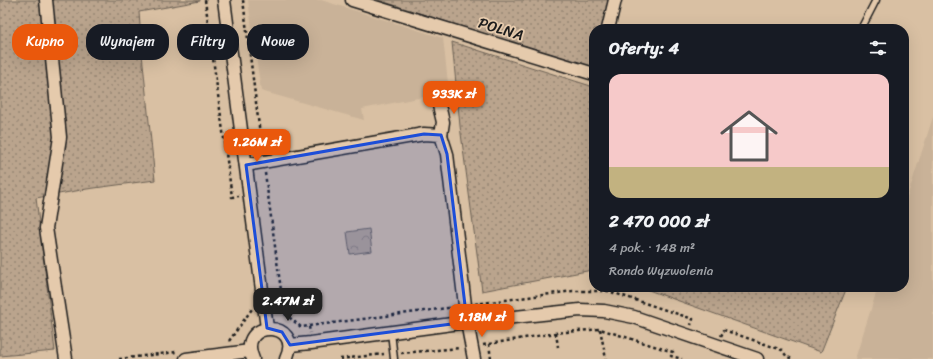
<!DOCTYPE html>
<html lang="pl">
<head>
<meta charset="utf-8">
<style>
	body { margin:0; font-family:Sriracha,sans-serif; background:#242831; color:#f1f3f6; height:100vh; display:flex; flex-direction:column; font-size:15px; white-space:nowrap }
	* { box-sizing:border-box; margin:0 }
	p { font-size:13px; color:#9ea1a6 }
	.icon { flex:none; width:22px; height:22px; fill:none; stroke:currentColor; stroke-width:2; stroke-linecap:round; stroke-linejoin:round }
	.map { position:relative; flex:1; overflow:hidden }
	.drawer { position:absolute; left:589px; top:24px; width:320px; height:268px; display:flex; flex-direction:column; background:#171b24; border-radius:16px; box-shadow:0 4px 16px #0002 }
	.drawer>* { flex:none }
	.top-card { position:absolute; left:12px; top:24px; width:380px; height:36px; display:flex; gap:8px }
	.price { position:absolute; translate:-50% -34px; padding:0 9px; border-radius:8px; background:#ea580c; color:#fff; font-size:13px; line-height:26px; filter:drop-shadow(0 1px 2px #0008) }
	.price::after { content:''; position:absolute; left:50%; top:24px; width:12px; height:9px; margin-left:-6px; background:inherit; clip-path:polygon(0 0,100% 0,50% 100%) }
	.price.active { background:#222; color:#fff }
	ul { padding:0; list-style:none }
	li { display:grid; align-content:center; gap:8px; height:212px; padding:0 20px }
	li span { display:grid; place-items:center; height:124px; border-radius:12px; color:#555 }
	li>.icon { margin-inline-start:auto }
	span .icon { width:72px; height:72px; fill:#fffc; stroke-width:1 }
	li b { font-size:17px }
	h2 { display:flex; justify-content:space-between; align-items:center; height:48px; padding:0 20px; font-size:17px }
	.pill { padding:0 14px; border-radius:16px; background:#171b24; box-shadow:0 4px 16px #0002; font-size:14px; line-height:36px }
	.pill.active { background:#ea580c; color:#fff }
	.map>svg:first-child { display:block }
	.built { fill:#c9b298 }
	.grass { fill:url(#grass-dots); stroke:#6b6054 }
	.park { fill:url(#park-crowns); stroke:#6b6054 }
	.lines { fill:none; stroke-linecap:round; stroke-linejoin:round }
	.service-casing { stroke:#1c1c1c; stroke-width:9 }
	.minor-casing { stroke:#1c1c1c; stroke-width:15 }
	.path { stroke:#1c1c1c; stroke-width:2.5; stroke-dasharray:3 3; stroke-linecap:butt }
	.service { stroke:#e5caac; stroke-width:6 }
	.minor { stroke:#e5caac; stroke-width:12 }
	.marked { fill:#1d4ed8; fill-opacity:0.2; stroke:#1d4ed8; stroke-width:3; stroke-linejoin:round }
	.labels { text-anchor:middle; dominant-baseline:central; stroke-width:3.5; stroke-linejoin:round; paint-order:stroke }
	.street-label { font-size:15px; fill:#1c1c1c; stroke:#e5caac }
</style>
</head>
<body>
<div class="map">
<svg width="933" height="359" viewBox="0 0 933 359">
	<defs>
		<pattern id="grass-dots" width="8" height="8" patternUnits="userSpaceOnUse"><rect width="8" height="8" fill="#baa48d"/><path d="M2 2h.1M6 6h.1" fill="none" stroke="#968572" stroke-width="1.8" stroke-linecap="round"/></pattern>
		<pattern id="park-crowns" width="20" height="18" patternUnits="userSpaceOnUse"><rect width="20" height="18" fill="#baa48d"/><path d="M2 6a3 3 0 1 1 6 0M12 15a3 3 0 1 1 6 0" fill="none" stroke="#968572"/></pattern>
	</defs>
	<rect width="100%" height="100%" fill="#d9c0a3"/>
	<filter id="ink" filterUnits="userSpaceOnUse"><feTurbulence type="fractalNoise" baseFrequency=".025" numOctaves="2"/><feDisplacementMap in="SourceGraphic" scale="8" xChannelSelector="R" yChannelSelector="G"/><feConvolveMatrix kernelMatrix="1 2 1 2 8 2 1 2 1" color-interpolation-filters="sRGB"/></filter>
	<g filter="url(#ink)">
		<!-- built -->
		<g class="built">
			<polygon points="248,0 321,0 443,38 449,92 362,109 364,120 261,91"/>
			<polygon points="933,117 933,359 855,359 878,287 904,287 904,207"/>
		</g>
		<!-- grass -->
		<g class="grass">
			<polygon points="0,0 200,0 200,1 139,12 142,54 155,180 87,189 36,198 55,351 0,356"/>
			<polygon points="378,0 610,0 603,29 594,29 594,68"/>
			<polygon points="452,42 594,87 594,270 592,270 482,291 460,126"/>
			<polygon points="640,287 847,287 821,352"/>
		</g>
		<!-- park -->
		<polygon class="park" points="369,229 372,251 350,254 347,232"/>
		<g class="lines">
			<!-- service casing -->
			<g class="service-casing">
				<g id="service">
					<polyline points="861,29 876,0"/>
					<polyline points="391,332 394,359"/>
				</g>
			</g>
			<!-- minor casing -->
			<g class="minor-casing">
				<g id="minor">
					<polyline points="46,0 60,137 46,228 66,359"/>
					<polyline points="224,0 267,328"/>
					<polyline points="352,0 594,74"/>
					<polyline points="608,29 615,0"/>
					<polyline points="437,97 443,122 441,135"/>
					<polyline points="246,165 424,134 441,135 447,154 467,322 474,359"/>
					<polyline points="290,345 311,343 467,322 580,310 604,311 634,317 757,359"/>
					<polyline points="186,359 250,351"/>
					<path d="M253,359C235,319 305,319 286,359"/>
				</g>
			</g>
			<!-- path -->
			<g class="path">
				<polyline points="205,0 232,197 239,196"/>
				<polyline points="243,0 262,150"/>
				<polyline points="265,173 283,305"/>
				<polyline points="475,304 573,291 608,291 693,319 691,325"/>
				<polyline points="274,306 283,305 284,313 301,327 309,326 310,333"/>
				<polyline points="309,326 455,307"/>
				<polyline points="600,329 606,359"/>
				<polyline points="556,333 558,347"/>
				<polyline points="721,336 724,330 782,350 787,357 793,359"/>
				<polyline points="229,341 252,309"/>
				<polyline points="489,344 491,359"/>
				<polyline points="483,345 555,333 600,329 673,352 671,356 682,359"/>
				<polyline points="401,353 460,348"/>
				<polyline points="119,359 176,352"/>
				<polyline points="340,359 384,354"/>
			</g>
			<!-- service -->
			<use href="#service" class="service"/>
			<!-- minor -->
			<use href="#minor" class="minor"/>
		</g>
	</g>
	<!-- marked area -->
	<path class="marked" d="M424,134L441,135L447,154L467,322L290,345L282,332L267,328L246,165Z"/>
	<g class="labels">
		<!-- street labels -->
		<g class="street-label">
			<text transform="translate(501 29) rotate(17)">POLNA</text>
		</g>
	</g>
</svg>
<b class="price" style="left:454px;top:115px">933K zł</b>
<b class="price" style="left:257px;top:163px">1.26M zł</b>
<b class="price active" style="left:288px;top:322px">2.47M zł</b>
<b class="price" style="left:482px;top:338px">1.18M zł</b>
<div class="top-card">
<a class="pill active">Kupno</a>
<a class="pill">Wynajem</a>
<a class="pill">Filtry</a>
<a class="pill">Nowe</a>
</div>
<section class="drawer">
<h2>Oferty: 4<svg class="icon" aria-label="filters" viewBox="0 0 24 24"><path d="M4 7h16M4 17h16"/><circle cx="9" cy="7" r="2"/><circle cx="15" cy="17" r="2"/></svg></h2>
<ul>
<li><span style="background:linear-gradient(#f6c9c9 75%,#c2b280 0)"><svg class="icon" aria-label="home" viewBox="0 0 24 24"><path d="M3 11l9-7 9 7M6 9v11h12V9"/></svg></span><div><b>2 470 000 zł</b><p>4 pok. · 148 m²</p><p>Rondo Wyzwolenia</p></div></li>
</ul>
</section>
</div>
</body>
</html>
